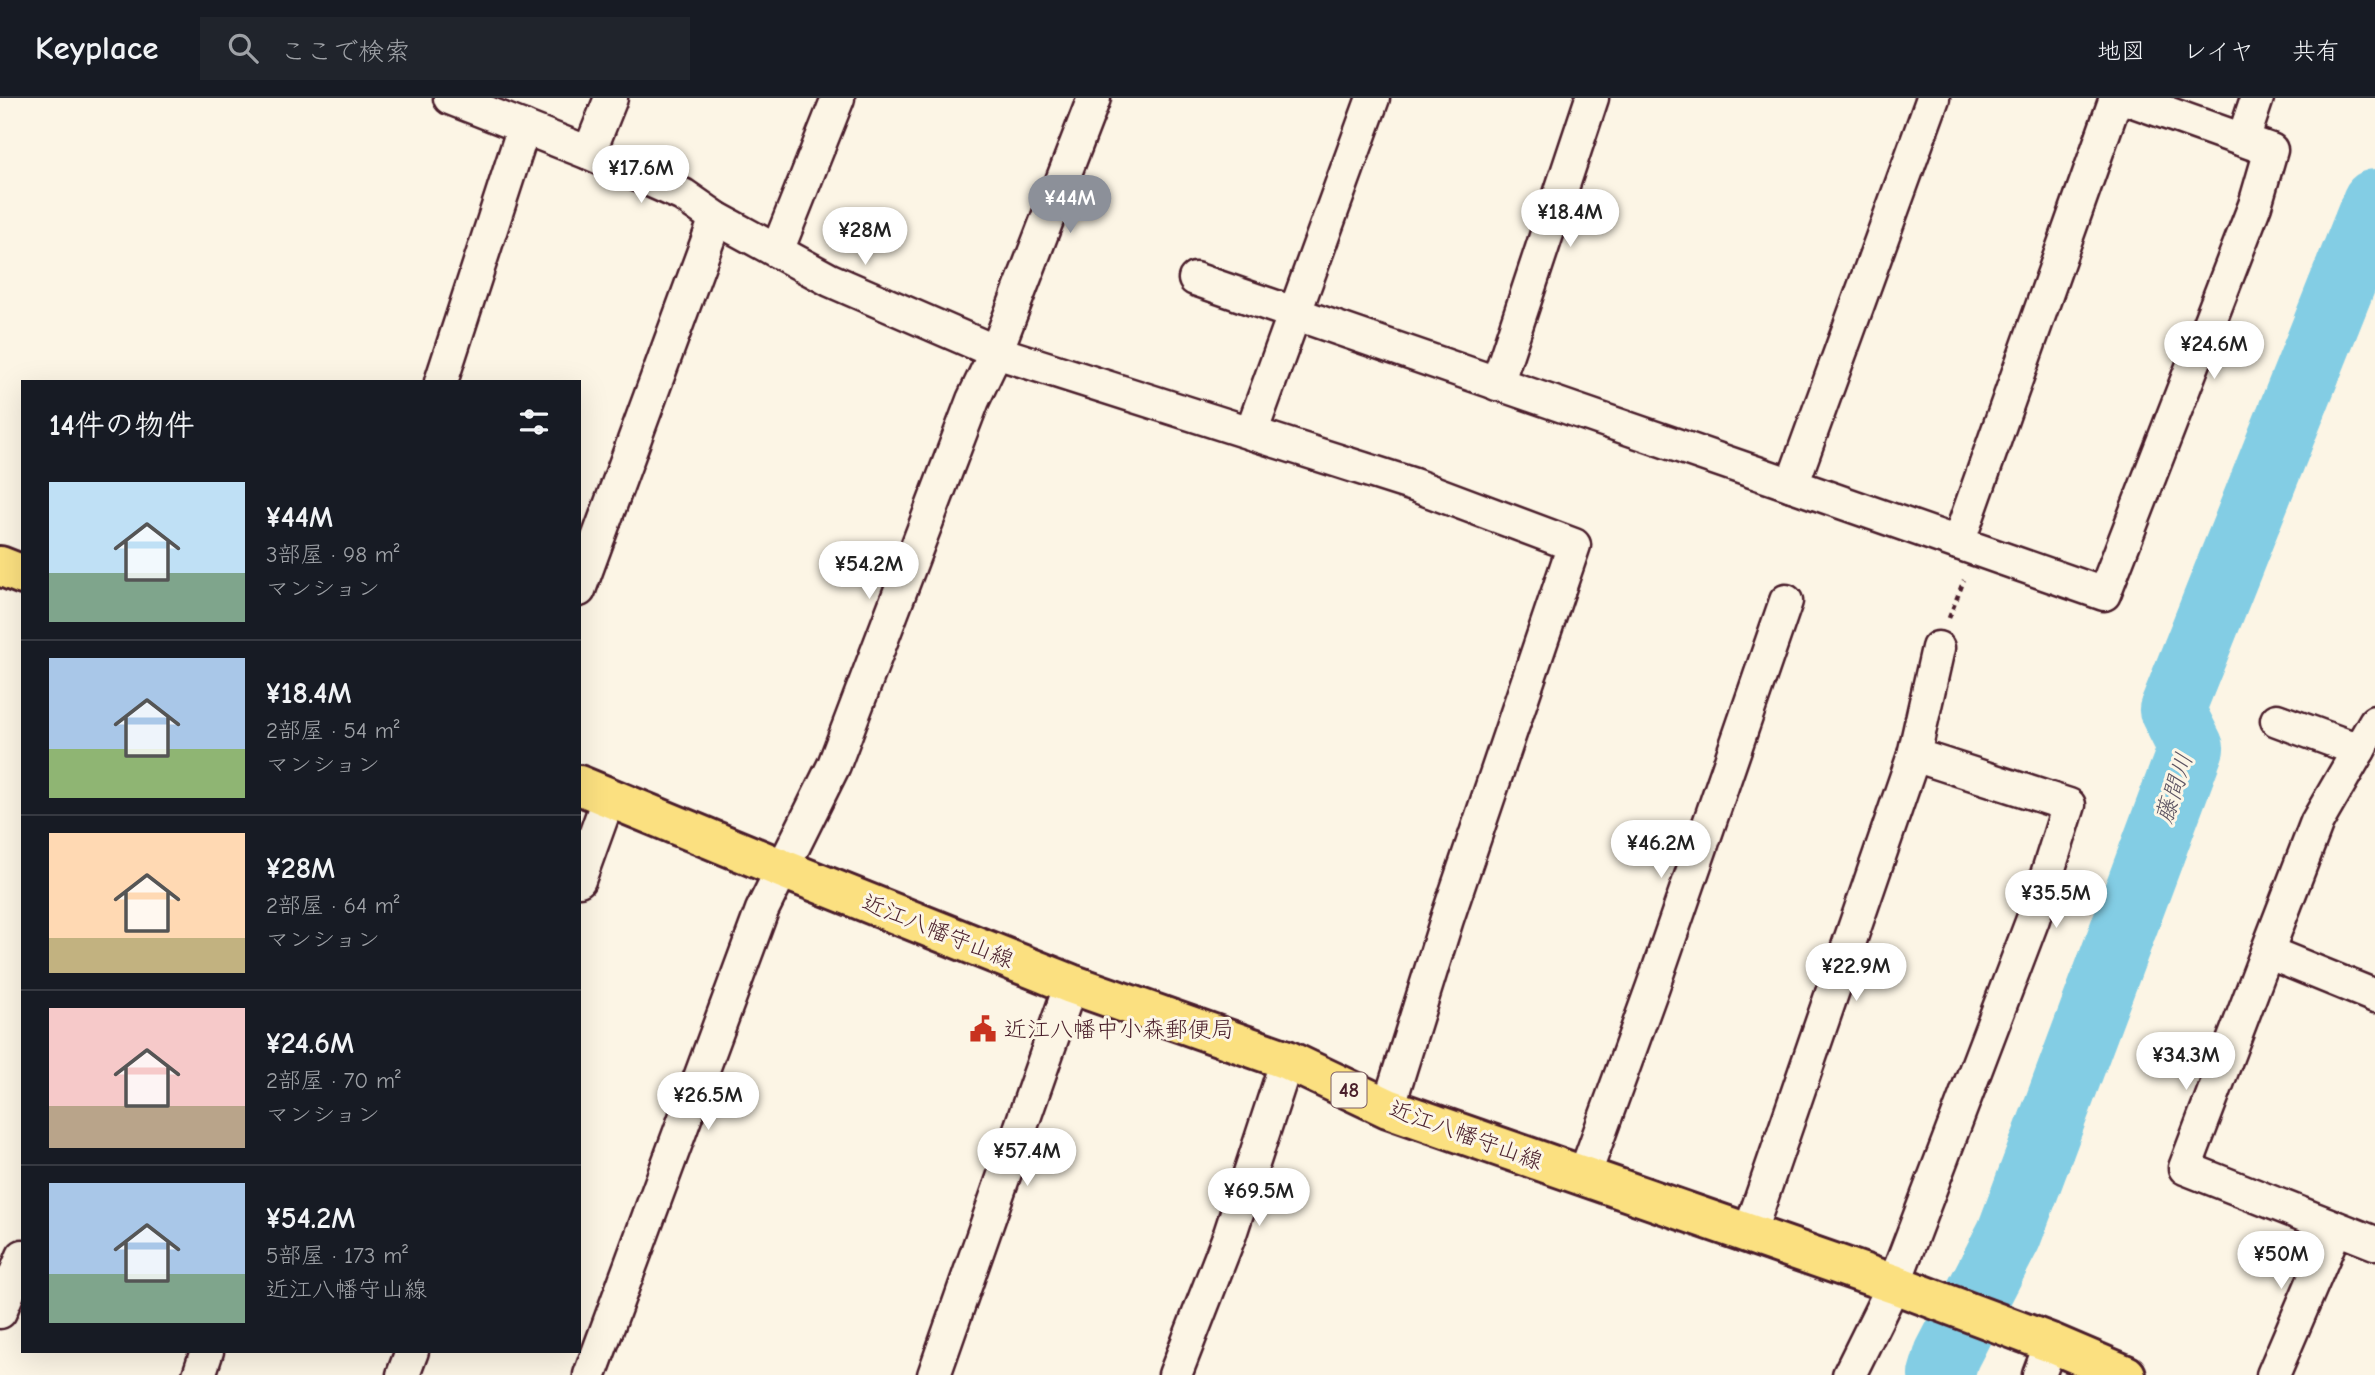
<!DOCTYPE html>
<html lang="ja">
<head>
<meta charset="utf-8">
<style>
	body { margin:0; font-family:"Comic Neue","Klee One",sans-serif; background:#20242c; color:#f1f3f6; height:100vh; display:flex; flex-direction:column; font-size:26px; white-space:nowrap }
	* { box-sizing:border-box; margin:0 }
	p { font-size:23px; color:#9ea1a6 }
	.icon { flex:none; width:38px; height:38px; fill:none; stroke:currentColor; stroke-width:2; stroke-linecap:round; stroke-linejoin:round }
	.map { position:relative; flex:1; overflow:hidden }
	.details { position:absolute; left:21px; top:282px; width:560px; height:973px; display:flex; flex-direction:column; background:#171b24; border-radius:0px; box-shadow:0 7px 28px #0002 }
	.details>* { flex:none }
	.price { position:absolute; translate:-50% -60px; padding:0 16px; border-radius:24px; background:#fff; color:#222; font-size:23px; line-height:46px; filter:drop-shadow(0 2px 4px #0008) }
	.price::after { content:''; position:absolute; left:50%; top:42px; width:21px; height:16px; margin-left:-10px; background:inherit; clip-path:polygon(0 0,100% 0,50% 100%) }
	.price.active { background:#8c9099; color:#fff }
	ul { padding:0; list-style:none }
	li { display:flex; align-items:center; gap:21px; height:175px; padding:0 28px }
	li+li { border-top:2px solid #363941 }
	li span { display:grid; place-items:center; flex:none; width:196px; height:140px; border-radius:0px; color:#555 }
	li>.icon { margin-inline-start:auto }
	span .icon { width:84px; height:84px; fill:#fffc; stroke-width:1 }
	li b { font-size:30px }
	h2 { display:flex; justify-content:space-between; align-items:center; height:84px; padding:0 28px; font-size:30px }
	header { display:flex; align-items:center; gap:42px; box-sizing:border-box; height:98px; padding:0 35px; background:#171b24; border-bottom:2px solid #363941 }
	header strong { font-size:33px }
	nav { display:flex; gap:38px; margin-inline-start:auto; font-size:24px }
	.search { width:490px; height:63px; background:#20242c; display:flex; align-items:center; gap:18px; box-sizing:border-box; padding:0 24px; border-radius:0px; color:#9ea1a6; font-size:26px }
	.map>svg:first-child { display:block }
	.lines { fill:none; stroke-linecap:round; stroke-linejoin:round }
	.river { stroke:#83cde4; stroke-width:66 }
	.street-casing { stroke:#4a1f2b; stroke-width:37 }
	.primary-casing { stroke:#4a1f2b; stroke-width:44 }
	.path { stroke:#4a1f2b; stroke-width:4.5; stroke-dasharray:5 5; stroke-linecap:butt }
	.street { stroke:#fcf5e5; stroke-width:32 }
	.primary { stroke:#fbe080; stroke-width:38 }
	.labels { text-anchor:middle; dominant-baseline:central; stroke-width:6; stroke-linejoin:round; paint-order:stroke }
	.shield { fill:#fcf5e5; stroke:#7f5f63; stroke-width:2 }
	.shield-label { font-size:21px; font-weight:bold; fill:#4a1f2b }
	.street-label { font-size:23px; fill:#4a1f2b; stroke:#fcf5e5 }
	.poi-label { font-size:23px; fill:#4a1f2b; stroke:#fcf5e5; text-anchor:start }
	.water-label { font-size:24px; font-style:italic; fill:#5b5362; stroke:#fcf5e5 }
</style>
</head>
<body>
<header>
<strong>Keyplace</strong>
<div class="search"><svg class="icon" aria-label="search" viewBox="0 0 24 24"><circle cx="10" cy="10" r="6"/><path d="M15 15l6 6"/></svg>ここで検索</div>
<nav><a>地図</a><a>レイヤ</a><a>共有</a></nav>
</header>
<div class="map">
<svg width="2375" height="1277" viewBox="0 0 2375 1277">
	<rect width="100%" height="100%" fill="#fcf5e5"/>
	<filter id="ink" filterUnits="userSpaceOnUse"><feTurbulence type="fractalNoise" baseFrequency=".0143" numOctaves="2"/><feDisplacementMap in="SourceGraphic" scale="14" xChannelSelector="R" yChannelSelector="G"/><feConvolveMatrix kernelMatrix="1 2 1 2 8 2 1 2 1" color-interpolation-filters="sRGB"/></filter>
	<g filter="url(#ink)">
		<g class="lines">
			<!-- river -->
			<polyline class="river" points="1941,1277 1947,1257 2009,1137 2191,650 2172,612 2375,104"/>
			<!-- street casing -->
			<g class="street-casing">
				<g id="street">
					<polyline points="450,0 589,55 683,97 716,120 830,182 996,254 1414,387 1574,447 1447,821 1388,1010"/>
					<polyline points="1933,0 1792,387 2104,496 2255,107 2271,52 2125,0"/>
					<polyline points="2243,42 2257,0"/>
					<polyline points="589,55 611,0"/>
					<polyline points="777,153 838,0"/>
					<polyline points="1195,181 1792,387"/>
					<polyline points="441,284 524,29"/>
					<polyline points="1497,286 1592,0"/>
					<polyline points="1251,335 1373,0"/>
					<polyline points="1958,445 2116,0"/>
					<polyline points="579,492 716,120"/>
					<polyline points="2277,622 2359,652"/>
					<polyline points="579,782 609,699"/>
					<polyline points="2267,854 2317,724 2375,624"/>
					<polyline points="2375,898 2267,854 2185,1070 2375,1145"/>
					<polyline points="1584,1078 1653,888 1786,503"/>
					<polyline points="1749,1136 1914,657"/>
					<polyline points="0,1214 23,1158"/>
					<polyline points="199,1277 207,1253"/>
					<polyline points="403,1277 412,1253"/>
					<polyline points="590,1277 762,812 834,667 973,302 996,254 1094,0"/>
					<polyline points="934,1277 1071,886"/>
					<polyline points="1175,1277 1230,1136 1287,962"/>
					<polyline points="1849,1277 1894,1186 2033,821 2069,707 1914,657 1938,550"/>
					<polyline points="2039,1277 2051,1245"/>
					<polyline points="2273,1277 2336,1130"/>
				</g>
			</g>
			<!-- primary casing -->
			<g class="primary-casing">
				<g id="primary">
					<polyline points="0,468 23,477"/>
					<polyline points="579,687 783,771 1071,886 1287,962 1388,1010 1894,1186 2051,1245 2126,1277"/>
				</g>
			</g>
			<!-- path -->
			<polyline class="path" points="1949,520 1964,482"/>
			<!-- street -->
			<use href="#street" class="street"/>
			<!-- primary -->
			<use href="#primary" class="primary"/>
		</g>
	</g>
	<!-- icons -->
	<defs>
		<g id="civic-bare" transform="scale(2.1)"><path d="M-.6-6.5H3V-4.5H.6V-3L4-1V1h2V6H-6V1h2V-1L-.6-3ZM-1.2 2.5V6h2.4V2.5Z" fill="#c8321e" stroke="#fcf5e5" stroke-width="2.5" paint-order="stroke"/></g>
	</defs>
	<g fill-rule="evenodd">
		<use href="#civic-bare" x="983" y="931"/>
	</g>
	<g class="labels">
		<!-- shield labels -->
		<rect class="shield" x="1331.5" y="974.5" width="35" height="35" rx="5"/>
		<g class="shield-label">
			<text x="1349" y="992">48</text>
		</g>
		<!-- street labels -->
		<g class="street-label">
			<text transform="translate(938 833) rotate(22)">近江八幡守山線</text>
			<text transform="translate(1466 1037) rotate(20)">近江八幡守山線</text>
		</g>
		<!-- poi labels -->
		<g class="poi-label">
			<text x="1004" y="931">近江八幡中小森郵便局</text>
		</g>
		<!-- water labels -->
		<g class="water-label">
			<text transform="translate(2174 690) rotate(-72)">藤間川</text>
		</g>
	</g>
</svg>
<b class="price" style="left:641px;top:107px">¥17.6M</b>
<b class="price active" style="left:1070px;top:137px">¥44M</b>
<b class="price" style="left:1570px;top:151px">¥18.4M</b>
<b class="price" style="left:865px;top:169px">¥28M</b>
<b class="price" style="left:2214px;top:283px">¥24.6M</b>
<b class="price" style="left:869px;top:503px">¥54.2M</b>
<b class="price" style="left:1661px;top:782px">¥46.2M</b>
<b class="price" style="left:2056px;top:832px">¥35.5M</b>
<b class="price" style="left:1856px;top:905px">¥22.9M</b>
<b class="price" style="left:2186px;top:994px">¥34.3M</b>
<b class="price" style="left:708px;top:1034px">¥26.5M</b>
<b class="price" style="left:1027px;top:1090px">¥57.4M</b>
<b class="price" style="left:1259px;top:1130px">¥69.5M</b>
<b class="price" style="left:2281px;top:1193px">¥50M</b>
<section class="details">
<h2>14件の物件<svg class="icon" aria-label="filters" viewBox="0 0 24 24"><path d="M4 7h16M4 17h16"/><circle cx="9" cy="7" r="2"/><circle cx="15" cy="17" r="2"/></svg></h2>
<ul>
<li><span style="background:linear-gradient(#bfe0f5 65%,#7fa58c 0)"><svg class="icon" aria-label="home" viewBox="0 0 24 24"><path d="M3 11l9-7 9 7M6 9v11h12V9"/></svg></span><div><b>¥44M</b><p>3部屋 · 98 m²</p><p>マンション</p></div></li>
<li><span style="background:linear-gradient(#a9c7e8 65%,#8fb573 0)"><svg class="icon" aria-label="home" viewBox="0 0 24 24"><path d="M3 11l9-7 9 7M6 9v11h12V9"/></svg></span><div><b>¥18.4M</b><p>2部屋 · 54 m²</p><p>マンション</p></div></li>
<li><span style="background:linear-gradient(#ffd9b3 75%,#c2b280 0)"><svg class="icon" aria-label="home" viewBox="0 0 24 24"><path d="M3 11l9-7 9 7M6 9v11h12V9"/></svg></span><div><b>¥28M</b><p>2部屋 · 64 m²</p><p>マンション</p></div></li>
<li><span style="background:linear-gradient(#f6c9c9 70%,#b9a48a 0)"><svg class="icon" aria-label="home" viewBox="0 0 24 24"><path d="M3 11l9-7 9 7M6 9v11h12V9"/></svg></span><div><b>¥24.6M</b><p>2部屋 · 70 m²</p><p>マンション</p></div></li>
<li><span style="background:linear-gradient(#a9c7e8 65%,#7fa58c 0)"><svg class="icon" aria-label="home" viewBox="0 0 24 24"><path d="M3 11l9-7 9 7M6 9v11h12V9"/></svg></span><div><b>¥54.2M</b><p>5部屋 · 173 m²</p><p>近江八幡守山線</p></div></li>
</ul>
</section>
</div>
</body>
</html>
